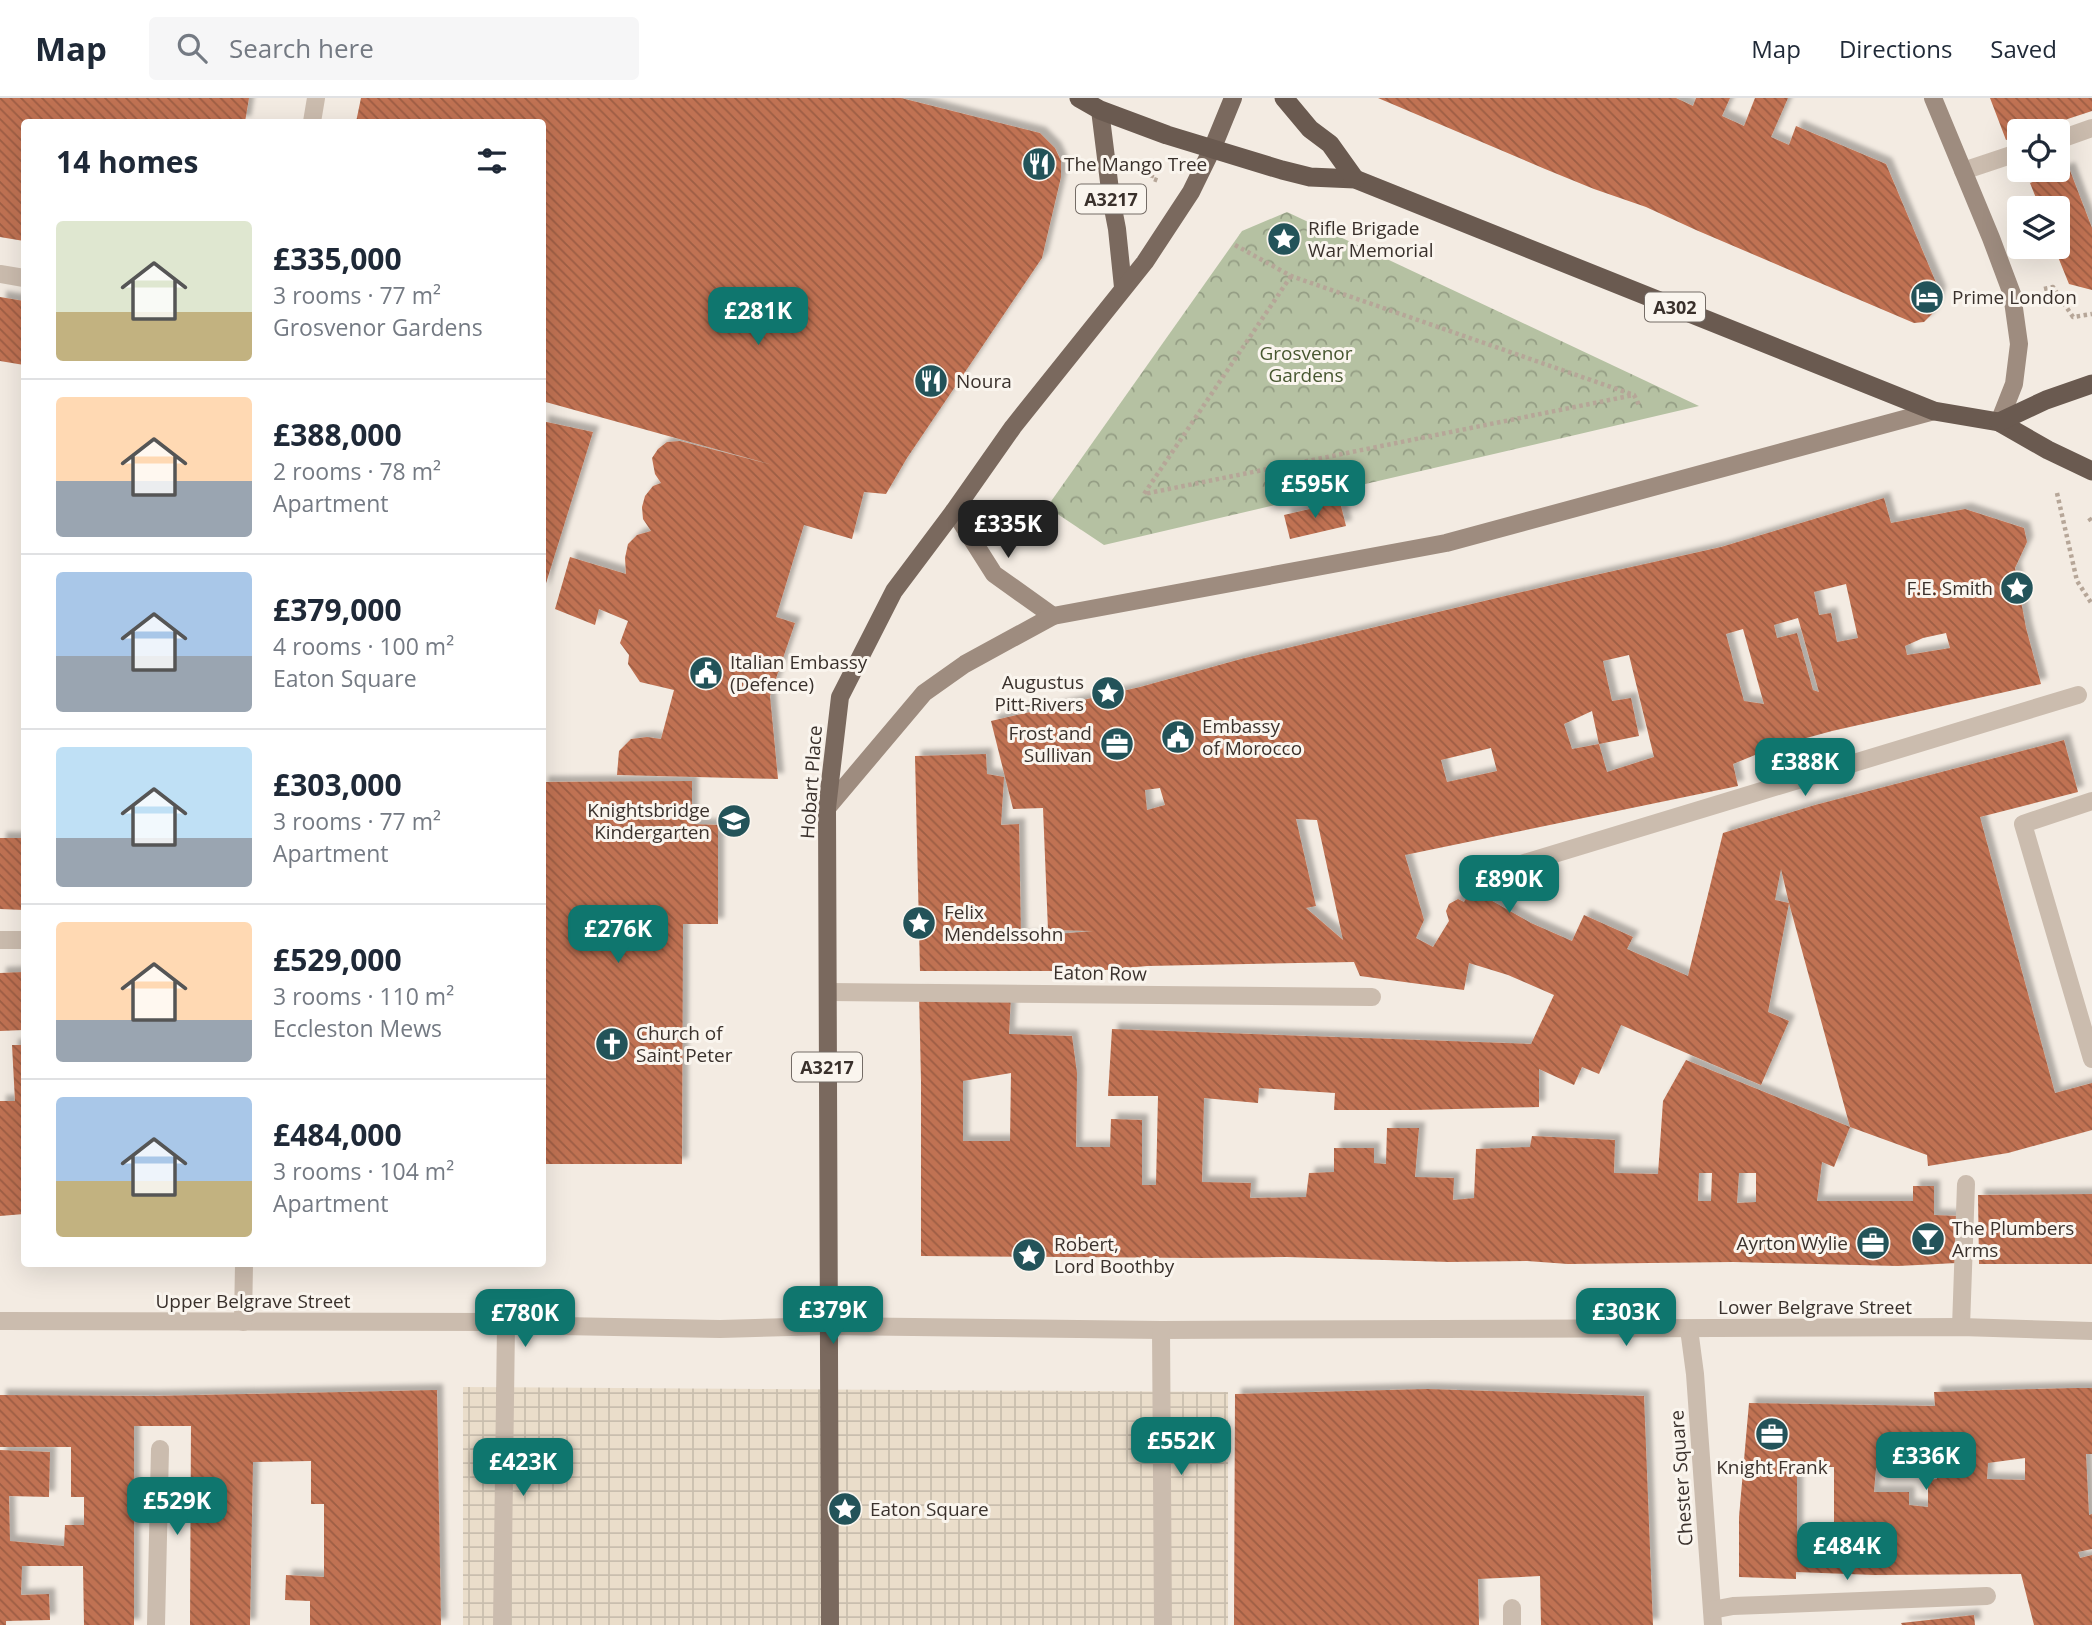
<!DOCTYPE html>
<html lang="en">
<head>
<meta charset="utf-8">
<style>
	body { margin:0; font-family:"Open Sans",sans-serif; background:#f6f6f7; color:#1f2937; height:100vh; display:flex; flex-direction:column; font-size:26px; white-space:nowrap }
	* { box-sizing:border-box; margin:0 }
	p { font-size:23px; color:#747a83 }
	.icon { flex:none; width:38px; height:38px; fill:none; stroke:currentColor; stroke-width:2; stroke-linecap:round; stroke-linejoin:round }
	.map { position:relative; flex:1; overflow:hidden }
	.drawer { position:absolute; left:21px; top:21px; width:525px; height:1148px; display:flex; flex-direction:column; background:#fff; border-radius:7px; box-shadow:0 7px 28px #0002 }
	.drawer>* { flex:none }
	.tools { position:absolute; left:2007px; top:21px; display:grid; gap:14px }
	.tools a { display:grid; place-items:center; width:63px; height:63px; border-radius:7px; background:#fff; box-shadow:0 7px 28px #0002; font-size:35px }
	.price { position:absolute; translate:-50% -60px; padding:0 16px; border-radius:14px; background:#0f766e; color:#fff; font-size:23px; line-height:46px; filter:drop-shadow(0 2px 4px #0008) }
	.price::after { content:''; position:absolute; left:50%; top:42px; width:21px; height:16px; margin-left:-10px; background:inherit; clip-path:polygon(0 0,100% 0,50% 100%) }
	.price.selected { background:#222; color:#fff }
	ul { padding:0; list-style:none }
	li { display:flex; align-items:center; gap:21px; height:175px; padding:0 35px }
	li+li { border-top:2px solid #e0e1e3 }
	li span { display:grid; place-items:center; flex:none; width:196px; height:140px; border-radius:7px; color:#555 }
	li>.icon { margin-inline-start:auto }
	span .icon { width:84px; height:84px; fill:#fffc; stroke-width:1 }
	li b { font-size:30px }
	h2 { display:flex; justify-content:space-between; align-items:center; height:84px; padding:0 35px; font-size:30px }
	header { display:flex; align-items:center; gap:42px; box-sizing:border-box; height:98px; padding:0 35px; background:#fff; border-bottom:2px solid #e0e1e3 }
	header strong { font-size:33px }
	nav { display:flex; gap:38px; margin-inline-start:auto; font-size:24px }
	.search { width:490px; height:63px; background:#f6f6f7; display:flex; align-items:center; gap:18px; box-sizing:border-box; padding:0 24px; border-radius:7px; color:#747a83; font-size:26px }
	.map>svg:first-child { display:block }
	.park { fill:url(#park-crowns) }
	.plaza { fill:url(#plaza-grid) }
	.building { fill:url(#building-back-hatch); fill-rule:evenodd; filter:url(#shadow) }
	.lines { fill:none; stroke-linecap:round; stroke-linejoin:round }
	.path { stroke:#b6a698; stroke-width:4.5; stroke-dasharray:3.5 3.5; stroke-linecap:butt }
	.service { stroke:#cbbcae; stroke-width:18 }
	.minor { stroke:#cbbcae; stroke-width:18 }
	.secondary { stroke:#9e8c7f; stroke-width:18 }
	.primary { stroke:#7a695e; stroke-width:18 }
	.trunk { stroke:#6a5a50; stroke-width:19 }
	.labels { text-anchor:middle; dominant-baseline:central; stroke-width:6; stroke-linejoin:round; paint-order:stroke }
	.shield { fill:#faf5ee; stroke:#746c66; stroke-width:2 }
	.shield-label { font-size:18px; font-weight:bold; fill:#3a312c }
	.poi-label { font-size:19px; fill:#3a312c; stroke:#faf5ee; text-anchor:start }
	.park-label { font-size:19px; fill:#475730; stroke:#faf5ee }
	.street-label { font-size:19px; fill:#3a312c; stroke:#faf5ee }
</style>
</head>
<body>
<header>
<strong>Map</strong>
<div class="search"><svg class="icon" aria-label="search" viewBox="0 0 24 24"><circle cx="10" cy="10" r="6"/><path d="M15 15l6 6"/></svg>Search here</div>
<nav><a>Map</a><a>Directions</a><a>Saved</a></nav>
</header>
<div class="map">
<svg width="2092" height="1527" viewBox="0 0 2092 1527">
	<defs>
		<pattern id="park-crowns" width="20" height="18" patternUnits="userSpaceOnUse" patternTransform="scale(1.75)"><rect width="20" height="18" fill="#b5c1a2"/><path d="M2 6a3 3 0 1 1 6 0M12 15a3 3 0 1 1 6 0" fill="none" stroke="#949d84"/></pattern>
		<pattern id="plaza-grid" width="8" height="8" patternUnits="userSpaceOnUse" patternTransform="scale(1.75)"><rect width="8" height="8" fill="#eaddca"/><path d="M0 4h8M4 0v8" fill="none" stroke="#c9beae"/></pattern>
		<pattern id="building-back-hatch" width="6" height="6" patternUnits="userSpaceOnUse" patternTransform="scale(1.75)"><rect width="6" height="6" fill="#c07252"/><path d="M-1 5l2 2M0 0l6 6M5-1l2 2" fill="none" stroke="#9d5e44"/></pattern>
		<filter id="shadow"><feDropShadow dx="6" dy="-6" stdDeviation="2" flood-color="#0004"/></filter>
	</defs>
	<rect width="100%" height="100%" fill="#f3ebe2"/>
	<!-- park -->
	<polygon class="park" points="1287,114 1699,308 1104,447 1047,409 1242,133"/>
	<!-- plaza -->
	<polygon class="plaza" points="463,1289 1228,1294 1228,1527 463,1527"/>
	<!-- building -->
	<g class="building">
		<polygon points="0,0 249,0 245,24 24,24 24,143 0,139"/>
		<polygon points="361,0 901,0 1040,35 1055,50 1061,63 1061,79 1042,160 907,360 886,396 864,394 852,441 804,427 776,519 795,525 770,598 778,681 617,677 619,653 631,641 647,639 661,641 674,592 640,584 628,566 629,557 620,545 628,523 599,511 595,527 555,511 570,459 626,476 625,460 628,446 637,437 651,433 643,421 642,409 645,398 653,388 661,385 655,376 652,360 658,351 667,344 680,343 773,367 542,303 542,24 356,24"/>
		<polygon points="1378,0 1676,0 1693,8 1696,0 1730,0 1722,18 1744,28 1755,0 1788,0 1771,39 1789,47 1796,28 1886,66 1940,194 1937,205 1932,216 1924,224 1914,225 1696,132 1646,109 1594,91 1545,71"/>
		<polygon points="1990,0 2092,0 2092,13 2031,33 2020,33 2020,37 2006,42"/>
		<polygon points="2069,70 2092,130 2092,192 2069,186 2054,149 2058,149 2058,110 2040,110 2030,85"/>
		<polygon points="0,199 24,203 24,267 0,263"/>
		<polygon points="542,323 593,334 543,495 542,370 546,366 542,365"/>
		<path d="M1884,400L1891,425L1965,411L2024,430L2027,444L2015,470L2026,530L2041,586L1832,633L1777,648L1733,666L1738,688L1405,757L1424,822L1416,840L1433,849L1449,823L1446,813L1449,806L1458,801L1464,804L1471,791L1531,825L1572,843L1584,817L1633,839L1627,851L1688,878L1723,735L1815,707L2064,642L2078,694L1980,719L2055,995L2092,985V1032L2008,1055L1928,1068L1927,1057L1850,1029L1789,805L1781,771L1775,802L1789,805L1768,914L1789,923L1761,987L1621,927L1599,976L1582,969L1574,987L1539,971V1009L1415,1012H1334L1335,995L1259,990L1258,1005L1204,1000L1202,1084L1251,1085L1250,1100L1306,1099L1309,1075L1334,1074V1050H1374V1065L1386,1066L1387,1030H1419L1415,1079L1454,1080L1453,1102L1474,1100L1476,1051L1530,1049L1532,1038L1615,1042L1614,1075L1658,1076L1663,1003L1686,962L1850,1029L1834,1069L1822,1064L1817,1103H1913V1088H1934V1117L1957,1118V1165L1898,1168L1733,1164L1568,1166L1527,1163L1449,1164L1287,1159L1200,1160L921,1158V983L919,895L1011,897L1009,936L1072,938L1077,975L1076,1049H1110L1111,1021L1142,1022V1087H1156L1158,998H1108L1112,931L1531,946L1554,897L1508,877L1469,865L1464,892L1360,878L1354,864L1147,868L1095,873H920L915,658L986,656L987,676L1004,679L1001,727L1019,726L1021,839L1093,833L1048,832L1043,710L1013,711L991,623L1140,589L1241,561L1564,484L1721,449ZM1846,486L1858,540L1837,544L1831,515L1819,517L1814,494ZM1798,520L1819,594L1813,592L1797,535L1777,540L1774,527ZM1743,531L1764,606L1744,603L1726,536ZM1946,535L1950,550L1907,557L1905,548L1923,540ZM1629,557L1654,659L1607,674L1599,646L1572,651L1564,626L1592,613L1599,646L1639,638L1631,600L1612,603L1603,563ZM1491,650L1497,673L1447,684L1441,662ZM1160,690L1165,707L1147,712L1145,692ZM1296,721L1317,722L1343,842L1306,810L1316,808ZM1011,975L1010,1043H963V983ZM1699,1075H1712L1711,1103H1698ZM1739,1075H1756V1104L1737,1105Z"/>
		<polygon points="1340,404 1346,428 1290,441 1284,417"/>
		<polygon points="692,683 692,726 718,727 718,826 683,826 682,1066 542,1066 542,684"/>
		<polygon points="0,740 24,740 24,812 0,811"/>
		<polygon points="24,874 24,932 0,933 0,875"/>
		<polygon points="12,947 24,947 24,1116 0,1118 0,1003 15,1003"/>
		<polygon points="2092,1096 2092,1166 1979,1166 1978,1097"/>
		<path d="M2074,1290H2092V1356H2086L2089,1417L2092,1416V1451L2078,1454L2080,1460L2092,1457V1527H2034L2021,1476L1874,1477L1796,1474V1481L1739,1479V1419L1749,1305L1935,1308L1934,1294ZM2025,1360V1382L1987,1381L1988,1365ZM1937,1368V1381L1928,1382V1409L1909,1407V1394H1874L1876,1370ZM1797,1369H1834V1438L1797,1436Z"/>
		<polygon points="1427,1291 1644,1298 1653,1527 1541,1527 1540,1478 1478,1481 1479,1527 1234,1527 1235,1296"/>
		<polygon points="437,1292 441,1527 310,1527 310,1503 285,1502 286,1477 324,1479 324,1406 311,1406 311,1363 253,1364 250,1527 190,1527 191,1328 134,1328 134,1527 84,1527 83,1468 22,1468 21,1497 49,1496 50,1522 6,1523 6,1527 0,1527 0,1352 50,1354 49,1399 9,1398 10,1443 64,1448 65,1427 84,1427 84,1399 71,1399 71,1349 0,1349 0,1297 154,1298"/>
		<polygon points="1974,1517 1975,1527 1902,1527 1901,1525"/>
	</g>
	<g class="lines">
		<!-- path -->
		<g class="path">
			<polyline points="1155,70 1151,80 1159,83"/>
			<polyline points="1235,147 1291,178 1634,297 1640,309"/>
			<polyline points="1291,178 1144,396 1634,297"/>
			<polyline points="2044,191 2053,189 2073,219 2092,216"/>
			<polyline points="2057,395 2077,483 2092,506"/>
			<polyline points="2089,420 2092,424"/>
		</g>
		<!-- service -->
		<polyline class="service" points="1961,1229 1966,1086"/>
		<!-- minor -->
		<g class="minor">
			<polyline points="312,24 316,0"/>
			<polyline points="2058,42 2092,30"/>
			<polyline points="1963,73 2020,54"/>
			<polyline points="0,176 24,180"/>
			<polyline points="2092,703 2023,726 2092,961"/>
			<polyline points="1521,766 2078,597"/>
			<polyline points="0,842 24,842"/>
			<polyline points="828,894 1372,899"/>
			<polyline points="0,1223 494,1224 506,1227 720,1231 829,1228 1161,1232 1961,1229 2092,1233"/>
			<polyline points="243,1224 244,1166"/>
			<polyline points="1689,1231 1695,1276 1713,1527"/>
			<polyline points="1161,1232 1163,1527"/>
			<polyline points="1512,1510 1512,1527"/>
			<polyline points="1712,1512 1733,1508 1987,1498"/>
			<polyline points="156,1527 160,1351"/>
			<polyline points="502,1527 506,1227"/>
		</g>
		<!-- secondary -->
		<g class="secondary">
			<polyline points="1933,0 1991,140 2012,196 2019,246 2014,286 1999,324"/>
			<polyline points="954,413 994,476 1053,518"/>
			<polyline points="827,710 924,595 965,566 1053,518 1446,445 1934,313"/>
		</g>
		<!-- primary -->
		<g class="primary">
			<polyline points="1100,12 1111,100 1117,131 1123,189"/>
			<polyline points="830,1527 827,710 840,599 894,493 954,413 1013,329 1145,164 1191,94 1213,49 1233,0"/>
		</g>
		<!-- trunk -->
		<g class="trunk">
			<polyline points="1079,0 1100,12 1167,37 1282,72 1310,79 1355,81 1934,313 1999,324 2048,352 2092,373"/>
			<polyline points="1284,0 1310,31 1330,46 1355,81"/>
			<polyline points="1999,324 2046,302 2092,286"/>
		</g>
	</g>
	<!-- icons -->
	<defs>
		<g id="restaurant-disc" transform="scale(1.75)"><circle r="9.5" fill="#235359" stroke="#faf5ee"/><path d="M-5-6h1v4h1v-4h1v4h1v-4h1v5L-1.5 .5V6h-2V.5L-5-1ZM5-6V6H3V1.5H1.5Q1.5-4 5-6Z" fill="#fff"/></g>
		<g id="sight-disc" transform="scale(1.75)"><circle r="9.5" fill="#235359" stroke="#faf5ee"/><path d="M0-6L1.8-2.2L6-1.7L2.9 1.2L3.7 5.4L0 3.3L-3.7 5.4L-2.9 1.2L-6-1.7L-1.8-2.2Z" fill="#fff"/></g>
		<g id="hotel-disc" transform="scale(1.75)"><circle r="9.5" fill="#235359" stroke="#faf5ee"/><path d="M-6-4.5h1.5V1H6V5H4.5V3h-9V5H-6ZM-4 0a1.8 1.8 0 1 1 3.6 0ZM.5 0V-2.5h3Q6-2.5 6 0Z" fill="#fff"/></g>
		<g id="civic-disc" transform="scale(1.75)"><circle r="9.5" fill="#235359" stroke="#faf5ee"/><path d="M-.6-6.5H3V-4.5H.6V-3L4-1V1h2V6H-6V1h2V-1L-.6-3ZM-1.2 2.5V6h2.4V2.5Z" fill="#fff"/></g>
		<g id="office-disc" transform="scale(1.75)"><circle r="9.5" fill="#235359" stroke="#faf5ee"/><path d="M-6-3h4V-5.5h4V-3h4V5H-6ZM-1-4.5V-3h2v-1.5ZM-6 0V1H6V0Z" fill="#fff"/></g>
		<g id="school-disc" transform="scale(1.75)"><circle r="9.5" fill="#235359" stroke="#faf5ee"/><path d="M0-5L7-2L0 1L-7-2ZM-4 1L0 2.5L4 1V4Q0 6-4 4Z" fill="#fff"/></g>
		<g id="church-disc" transform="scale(1.75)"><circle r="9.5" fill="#235359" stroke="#faf5ee"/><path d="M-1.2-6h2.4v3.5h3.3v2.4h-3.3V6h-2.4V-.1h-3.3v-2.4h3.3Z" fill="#fff"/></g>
		<g id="bar-disc" transform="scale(1.75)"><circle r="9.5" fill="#235359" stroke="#faf5ee"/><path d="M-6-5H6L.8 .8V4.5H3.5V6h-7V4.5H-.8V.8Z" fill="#fff"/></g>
	</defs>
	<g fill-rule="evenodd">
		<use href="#restaurant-disc" x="1039" y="66"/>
		<use href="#sight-disc" x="1284" y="141"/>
		<use href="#hotel-disc" x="1927" y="199"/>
		<use href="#restaurant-disc" x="931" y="283"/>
		<use href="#sight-disc" x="2017" y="490"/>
		<use href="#civic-disc" x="706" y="575"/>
		<use href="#sight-disc" x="1108" y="595"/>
		<use href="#civic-disc" x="1178" y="639"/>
		<use href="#office-disc" x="1117" y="646"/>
		<use href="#school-disc" x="734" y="723"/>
		<use href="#sight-disc" x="919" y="825"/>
		<use href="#church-disc" x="612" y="946"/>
		<use href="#bar-disc" x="1928" y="1141"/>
		<use href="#office-disc" x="1873" y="1145"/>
		<use href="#sight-disc" x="1029" y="1157"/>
		<use href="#office-disc" x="1772" y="1336"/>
		<use href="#sight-disc" x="845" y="1411"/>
	</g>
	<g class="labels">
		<!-- shield labels -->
		<g class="shield">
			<rect x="1076" y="86.5" width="70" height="29" rx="5"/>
			<rect x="1645" y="194.5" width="60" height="29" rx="5"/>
			<rect x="792" y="954.5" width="70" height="29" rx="5"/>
		</g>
		<g class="shield-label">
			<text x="1111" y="101">A3217</text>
			<text x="1675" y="209">A302</text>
			<text x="827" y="969">A3217</text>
		</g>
		<!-- poi labels -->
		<g class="poi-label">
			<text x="1064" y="66">The Mango Tree</text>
			<text x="1308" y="130">Rifle Brigade<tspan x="1308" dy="22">War Memorial</tspan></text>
			<text x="1952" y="199">Prime London</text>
			<text x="956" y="283">Noura</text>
			<text x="1993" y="490" text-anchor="end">F.E. Smith</text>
			<text x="730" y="564">Italian Embassy<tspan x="730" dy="22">(Defence)</tspan></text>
			<text x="1084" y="584" text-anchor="end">Augustus<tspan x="1084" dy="22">Pitt-Rivers</tspan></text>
			<text x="1202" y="628">Embassy<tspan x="1202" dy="22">of Morocco</tspan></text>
			<text x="1092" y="635" text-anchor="end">Frost and<tspan x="1092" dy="22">Sullivan</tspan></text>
			<text x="710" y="712" text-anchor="end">Knightsbridge<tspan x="710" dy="22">Kindergarten</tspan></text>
			<text x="944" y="814">Felix<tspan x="944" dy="22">Mendelssohn</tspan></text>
			<text x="636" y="935">Church of<tspan x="636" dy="22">Saint Peter</tspan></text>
			<text x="1952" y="1130">The Plumbers<tspan x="1952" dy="22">Arms</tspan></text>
			<text x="1848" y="1145" text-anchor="end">Ayrton Wylie</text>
			<text x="1054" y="1146">Robert,<tspan x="1054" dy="22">Lord Boothby</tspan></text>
			<text x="1772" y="1369" text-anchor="middle">Knight Frank</text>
			<text x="870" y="1411">Eaton Square</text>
		</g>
		<!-- park labels -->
		<g class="park-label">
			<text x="1306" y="255">Grosvenor<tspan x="1306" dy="22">Gardens</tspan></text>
		</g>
		<!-- street labels -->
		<g class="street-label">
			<text transform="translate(811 684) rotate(-86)">Hobart Place</text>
			<text transform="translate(1100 875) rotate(1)">Eaton Row</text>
			<text x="253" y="1203">Upper Belgrave Street</text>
			<text x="1815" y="1209">Lower Belgrave Street</text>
			<text transform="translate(1681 1380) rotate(-94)">Chester Square</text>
		</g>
	</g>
</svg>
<div class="tools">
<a><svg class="icon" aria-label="locate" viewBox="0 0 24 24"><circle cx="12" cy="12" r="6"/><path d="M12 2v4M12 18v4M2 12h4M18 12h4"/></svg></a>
<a><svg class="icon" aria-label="layers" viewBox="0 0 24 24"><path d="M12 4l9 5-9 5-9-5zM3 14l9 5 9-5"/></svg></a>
</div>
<b class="price" style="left:758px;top:249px">£281K</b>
<b class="price" style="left:1315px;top:422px">£595K</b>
<b class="price selected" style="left:1008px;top:462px">£335K</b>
<b class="price" style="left:1805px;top:700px">£388K</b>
<b class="price" style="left:1509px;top:817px">£890K</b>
<b class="price" style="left:618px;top:867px">£276K</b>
<b class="price" style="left:833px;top:1248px">£379K</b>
<b class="price" style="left:1626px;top:1250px">£303K</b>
<b class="price" style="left:525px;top:1251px">£780K</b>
<b class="price" style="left:1181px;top:1379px">£552K</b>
<b class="price" style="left:1926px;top:1394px">£336K</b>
<b class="price" style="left:523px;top:1400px">£423K</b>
<b class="price" style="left:177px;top:1439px">£529K</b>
<b class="price" style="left:1847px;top:1484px">£484K</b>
<section class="drawer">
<h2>14 homes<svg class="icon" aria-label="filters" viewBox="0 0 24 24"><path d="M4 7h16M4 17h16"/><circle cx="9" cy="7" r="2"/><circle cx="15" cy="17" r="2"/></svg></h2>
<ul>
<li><span style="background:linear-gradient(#dfe7d0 65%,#c2b280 0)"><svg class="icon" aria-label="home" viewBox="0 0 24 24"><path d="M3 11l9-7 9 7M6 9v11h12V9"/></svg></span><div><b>£335,000</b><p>3 rooms · 77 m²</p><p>Grosvenor Gardens</p></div></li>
<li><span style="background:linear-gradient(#ffd9b3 60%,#9aa5b1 0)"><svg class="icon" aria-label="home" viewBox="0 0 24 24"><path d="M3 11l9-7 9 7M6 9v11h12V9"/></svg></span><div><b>£388,000</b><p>2 rooms · 78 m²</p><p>Apartment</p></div></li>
<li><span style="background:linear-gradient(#a9c7e8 60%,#9aa5b1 0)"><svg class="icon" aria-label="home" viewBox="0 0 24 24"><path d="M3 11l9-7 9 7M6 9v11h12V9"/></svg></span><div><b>£379,000</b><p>4 rooms · 100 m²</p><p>Eaton Square</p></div></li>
<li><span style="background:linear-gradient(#bfe0f5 65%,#9aa5b1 0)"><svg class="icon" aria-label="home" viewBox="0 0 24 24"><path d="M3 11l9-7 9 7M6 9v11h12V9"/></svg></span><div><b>£303,000</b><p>3 rooms · 77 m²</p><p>Apartment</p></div></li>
<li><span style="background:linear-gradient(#ffd9b3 70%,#9aa5b1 0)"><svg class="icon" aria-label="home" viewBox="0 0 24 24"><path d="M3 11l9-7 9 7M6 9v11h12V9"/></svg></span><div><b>£529,000</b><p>3 rooms · 110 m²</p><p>Eccleston Mews</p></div></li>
<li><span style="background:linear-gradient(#a9c7e8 60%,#c2b280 0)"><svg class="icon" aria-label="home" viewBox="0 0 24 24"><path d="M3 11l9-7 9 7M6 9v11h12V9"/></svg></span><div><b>£484,000</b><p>3 rooms · 104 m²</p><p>Apartment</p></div></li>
</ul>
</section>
</div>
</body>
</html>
